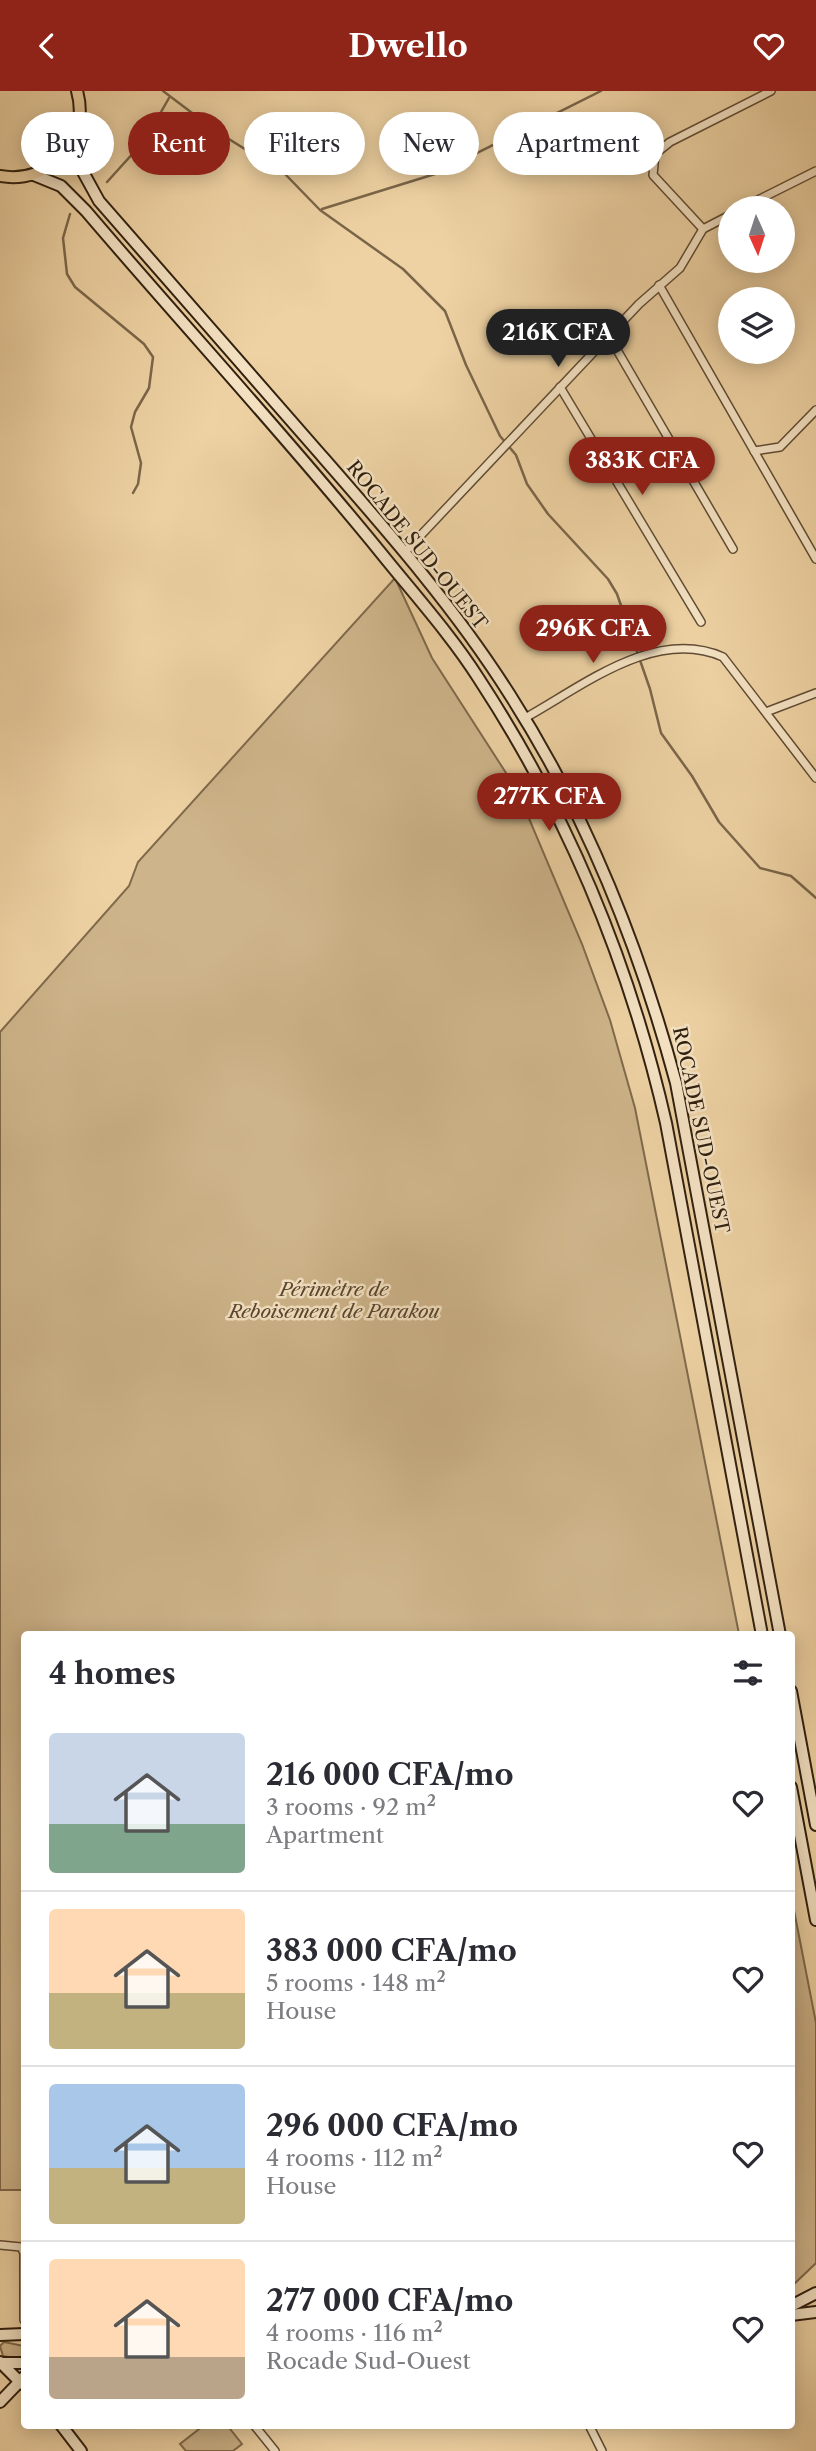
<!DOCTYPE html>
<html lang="en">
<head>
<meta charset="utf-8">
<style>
	body { margin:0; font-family:"Libre Caslon Text",serif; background:#f7f7f7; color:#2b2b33; height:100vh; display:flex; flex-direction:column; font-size:26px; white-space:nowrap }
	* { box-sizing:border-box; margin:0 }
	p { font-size:23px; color:#7c7c81 }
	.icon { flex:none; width:38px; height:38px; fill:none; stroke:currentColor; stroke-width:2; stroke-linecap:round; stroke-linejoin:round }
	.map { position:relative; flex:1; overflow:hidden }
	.drawer { position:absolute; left:21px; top:1540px; width:774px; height:798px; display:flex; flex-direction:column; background:#fff; border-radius:7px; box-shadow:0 4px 18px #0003 }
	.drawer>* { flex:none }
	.top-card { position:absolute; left:21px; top:21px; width:775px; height:63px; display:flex; gap:14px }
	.needle { width:46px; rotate:177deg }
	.tools { position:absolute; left:718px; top:105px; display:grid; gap:14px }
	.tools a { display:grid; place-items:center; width:77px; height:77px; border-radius:50%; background:#fff; box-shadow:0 4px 18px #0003; font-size:35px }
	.price { position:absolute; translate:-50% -60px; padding:0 16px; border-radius:24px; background:#8f2418; color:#fff; font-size:23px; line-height:46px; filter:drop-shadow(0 2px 4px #0008) }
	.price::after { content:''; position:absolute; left:50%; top:42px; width:21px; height:16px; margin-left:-10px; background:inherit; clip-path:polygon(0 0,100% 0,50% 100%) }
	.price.current { background:#222; color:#fff }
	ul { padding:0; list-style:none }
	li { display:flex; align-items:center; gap:21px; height:175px; padding:0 28px }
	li+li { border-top:2px solid #e1e1e2 }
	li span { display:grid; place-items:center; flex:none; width:196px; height:140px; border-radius:7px; color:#555 }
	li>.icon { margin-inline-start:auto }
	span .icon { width:84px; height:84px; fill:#fffc; stroke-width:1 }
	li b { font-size:30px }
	h2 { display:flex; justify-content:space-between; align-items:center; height:84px; padding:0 28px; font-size:30px }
	.tag { padding:0 24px; border-radius:32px; background:#fff; box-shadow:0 4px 18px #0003; font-size:24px; line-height:63px }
	.tag.current { background:#8f2418; color:#fff }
	header { display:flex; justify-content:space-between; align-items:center; height:91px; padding:0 28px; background:#8f2418; color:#fff; font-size:32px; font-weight:700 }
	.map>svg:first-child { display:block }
	.green { fill:#ceb48a; stroke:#7f6a4c; stroke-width:2 }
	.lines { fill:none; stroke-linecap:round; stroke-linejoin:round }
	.stream { stroke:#7b664a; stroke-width:2.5 }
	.street-casing { stroke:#604c34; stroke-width:10 }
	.secondary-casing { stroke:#30200f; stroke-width:14 }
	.primary-casing { stroke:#30200f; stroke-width:14 }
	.street { stroke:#f4e2c3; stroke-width:7 }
	.secondary { stroke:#f4e2c3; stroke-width:10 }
	.primary { stroke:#eed2a3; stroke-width:10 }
	.labels { text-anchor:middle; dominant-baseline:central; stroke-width:5; stroke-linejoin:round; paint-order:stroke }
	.street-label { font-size:19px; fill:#30200f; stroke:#f4e2c3 }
	.park-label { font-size:19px; font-style:italic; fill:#58452e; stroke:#f4e2c3 }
</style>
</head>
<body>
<header><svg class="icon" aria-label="back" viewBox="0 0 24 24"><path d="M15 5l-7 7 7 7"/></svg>Dwello<svg class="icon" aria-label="heart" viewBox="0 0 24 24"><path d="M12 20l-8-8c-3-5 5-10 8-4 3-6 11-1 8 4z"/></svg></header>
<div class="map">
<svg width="816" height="2360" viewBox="0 0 816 2360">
	<rect width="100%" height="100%" fill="#eed2a3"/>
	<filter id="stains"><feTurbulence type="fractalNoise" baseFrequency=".00286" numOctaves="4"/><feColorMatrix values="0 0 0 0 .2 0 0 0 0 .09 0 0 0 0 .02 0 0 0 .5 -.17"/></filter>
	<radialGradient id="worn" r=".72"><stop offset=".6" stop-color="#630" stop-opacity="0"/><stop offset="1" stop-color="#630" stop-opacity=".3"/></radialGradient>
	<!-- green -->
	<g class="green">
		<polygon points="395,487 432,567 517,699 582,853 610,929 635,1017 739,1543 24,1544 24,2099 0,2099 0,941 129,795 138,771"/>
		<polygon points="791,1804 816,1932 816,2172 791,2196"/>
		<polygon points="4,2251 24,2255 24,2269 3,2265 0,2255"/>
		<polygon points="227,2334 242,2353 233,2360 186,2360 180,2353 203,2335"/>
	</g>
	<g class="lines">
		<!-- stream -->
		<g class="stream">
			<polyline points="163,0 216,40 285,83 320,119 403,178 445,220 466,274 500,345 516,364 527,393 548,423 608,488 617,503 650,598 661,642 692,685 719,731 760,777 791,785 816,807"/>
			<polyline points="107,91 145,49 169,7"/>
			<polyline points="322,118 435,83 601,0"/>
			<polyline points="70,123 63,147 67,183 75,196 144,253 153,266 149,297 135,321 131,336 141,372 138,393 133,402"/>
		</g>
		<!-- street casing -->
		<g class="street-casing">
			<g id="street">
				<polyline points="742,117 816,80"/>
				<polyline points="703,138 653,84 655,63 670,51 771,0"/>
				<polyline points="659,194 816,468"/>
				<polyline points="610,247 733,458"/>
				<polyline points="560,296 701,531"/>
				<polyline points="754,360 780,356 816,319"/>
				<polyline points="405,461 639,213 680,177 703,138 730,124"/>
				<polyline points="766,621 816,602"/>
				<path d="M525,627C583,595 655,536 723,566L816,687"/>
				<polyline points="0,2154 21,2156 24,2162 24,2229"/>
				<polyline points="254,2334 275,2360"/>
				<polyline points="589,2334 602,2360"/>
			</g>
		</g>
		<!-- secondary casing -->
		<g class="secondary-casing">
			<g id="secondary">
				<path d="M72,53L77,70L99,110C171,192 242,274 314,356C383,435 454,515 510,604C587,724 639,855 676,992L780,1544"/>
				<path d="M34,84L61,95L86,120C184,235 286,345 381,462C414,503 451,544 479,588C568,724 630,874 666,1032L762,1544"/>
				<polyline points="791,1600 816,1734"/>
				<polyline points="791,1696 816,1829"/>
				<polyline points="791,2215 816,2202"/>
				<polyline points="791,2224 816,2221"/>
				<polyline points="0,2244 24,2243"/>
				<polyline points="0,2271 22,2293"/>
				<polyline points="0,2272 24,2272"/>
				<polyline points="0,2311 24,2286"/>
				<polyline points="61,2334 81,2360"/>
			</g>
		</g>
		<!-- primary casing -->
		<g class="primary-casing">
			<path id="primary" d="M0,85C50,94 91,49 77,0"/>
		</g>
		<!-- street -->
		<use href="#street" class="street"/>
		<!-- secondary -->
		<use href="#secondary" class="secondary"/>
		<!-- primary -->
		<use href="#primary" class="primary"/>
	</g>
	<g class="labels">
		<!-- street labels -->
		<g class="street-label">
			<text transform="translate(417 454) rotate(51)">ROCADE SUD-OUEST</text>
			<text transform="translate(701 1039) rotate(78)">ROCADE SUD-OUEST</text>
		</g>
		<!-- park labels -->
		<g class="park-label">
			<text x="334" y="1198">Périmètre de<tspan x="334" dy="22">Reboisement de Parakou</tspan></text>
		</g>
	</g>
	<rect width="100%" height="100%" filter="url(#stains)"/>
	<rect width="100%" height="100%" fill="url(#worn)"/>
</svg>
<div class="tools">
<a><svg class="needle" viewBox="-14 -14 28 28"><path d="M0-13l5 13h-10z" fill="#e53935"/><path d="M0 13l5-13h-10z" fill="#7c7c81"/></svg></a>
<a><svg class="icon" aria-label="layers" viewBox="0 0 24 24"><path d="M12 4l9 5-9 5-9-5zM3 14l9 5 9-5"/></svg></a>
</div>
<b class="price current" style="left:558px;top:278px">216K CFA</b>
<b class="price" style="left:642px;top:406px">383K CFA</b>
<b class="price" style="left:593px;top:574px">296K CFA</b>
<b class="price" style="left:549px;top:742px">277K CFA</b>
<div class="top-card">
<a class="tag">Buy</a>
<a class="tag current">Rent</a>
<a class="tag">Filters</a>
<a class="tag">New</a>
<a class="tag">Apartment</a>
</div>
<section class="drawer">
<h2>4 homes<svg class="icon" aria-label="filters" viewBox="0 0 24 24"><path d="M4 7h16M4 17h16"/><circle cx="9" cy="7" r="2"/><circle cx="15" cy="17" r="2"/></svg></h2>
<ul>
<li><span style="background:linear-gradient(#c9d6e8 65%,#7fa58c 0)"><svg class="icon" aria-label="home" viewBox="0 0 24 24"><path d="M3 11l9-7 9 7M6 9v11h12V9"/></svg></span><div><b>216 000 CFA/mo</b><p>3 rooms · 92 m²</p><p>Apartment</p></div><svg class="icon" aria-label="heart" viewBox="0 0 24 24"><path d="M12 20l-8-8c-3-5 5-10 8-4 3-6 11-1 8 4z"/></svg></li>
<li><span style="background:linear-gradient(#ffd9b3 60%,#c2b280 0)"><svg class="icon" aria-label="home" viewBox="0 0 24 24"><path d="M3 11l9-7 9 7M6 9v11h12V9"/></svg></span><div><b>383 000 CFA/mo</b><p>5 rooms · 148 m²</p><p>House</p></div><svg class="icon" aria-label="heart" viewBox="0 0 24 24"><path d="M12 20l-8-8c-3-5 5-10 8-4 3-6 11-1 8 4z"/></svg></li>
<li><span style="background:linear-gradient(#a9c7e8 60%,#c2b280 0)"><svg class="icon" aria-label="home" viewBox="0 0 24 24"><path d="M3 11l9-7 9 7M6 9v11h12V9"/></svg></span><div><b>296 000 CFA/mo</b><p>4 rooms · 112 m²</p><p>House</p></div><svg class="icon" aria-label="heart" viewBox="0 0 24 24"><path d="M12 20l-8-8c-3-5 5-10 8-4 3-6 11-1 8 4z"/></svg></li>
<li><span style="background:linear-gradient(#ffd9b3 70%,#b9a48a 0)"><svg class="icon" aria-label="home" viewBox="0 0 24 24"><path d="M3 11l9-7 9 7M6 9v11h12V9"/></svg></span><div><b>277 000 CFA/mo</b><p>4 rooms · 116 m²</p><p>Rocade Sud-Ouest</p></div><svg class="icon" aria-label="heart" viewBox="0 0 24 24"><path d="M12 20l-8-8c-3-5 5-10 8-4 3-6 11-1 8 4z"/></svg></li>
</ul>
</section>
</div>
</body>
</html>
